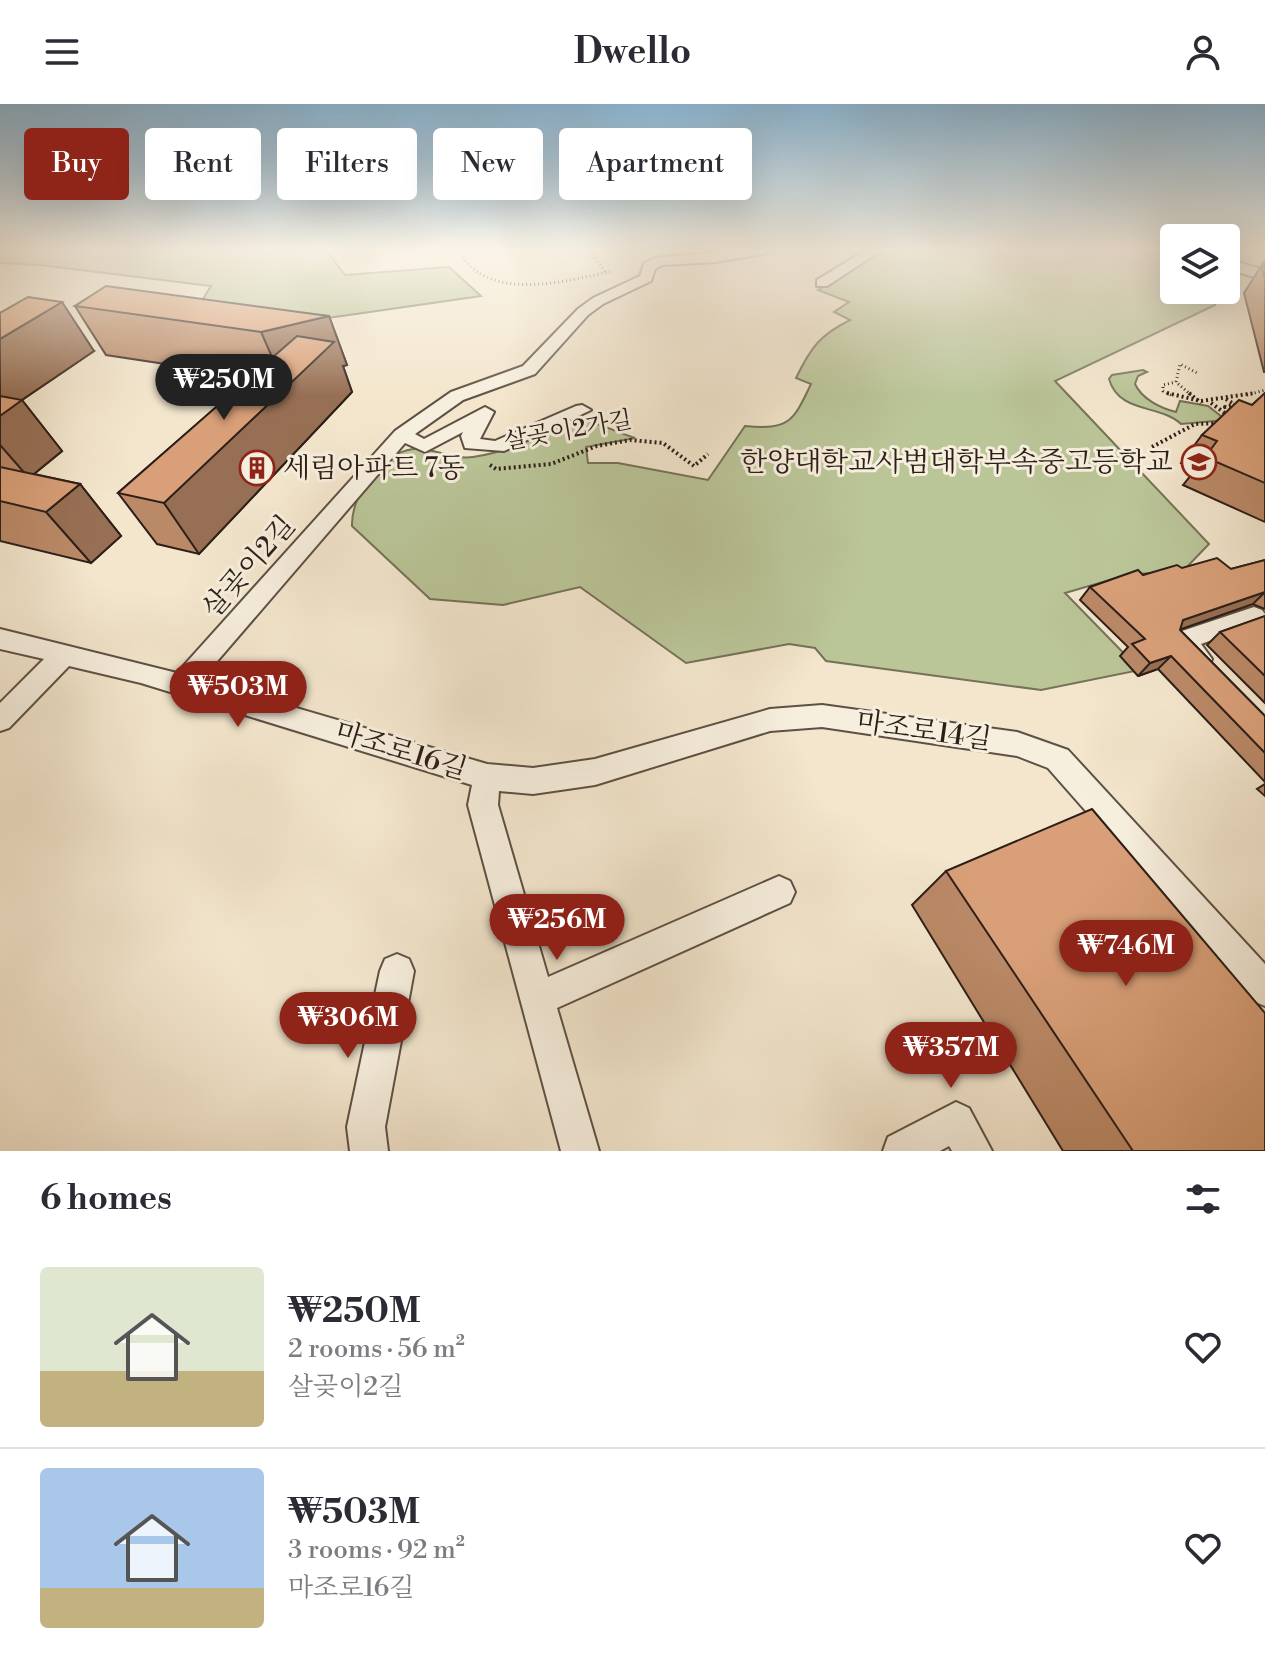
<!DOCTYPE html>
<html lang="en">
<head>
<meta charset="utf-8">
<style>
	body { margin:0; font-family:"Libre Bodoni","Noto Serif KR",serif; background:#f7f7f7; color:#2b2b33; height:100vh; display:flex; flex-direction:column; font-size:30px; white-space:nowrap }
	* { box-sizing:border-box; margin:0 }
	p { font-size:26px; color:#7c7c81 }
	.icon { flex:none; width:44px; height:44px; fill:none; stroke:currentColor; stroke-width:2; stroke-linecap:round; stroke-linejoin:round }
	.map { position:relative; height:1047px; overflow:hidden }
	.side { display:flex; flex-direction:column; background:#fff; flex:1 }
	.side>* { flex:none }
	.top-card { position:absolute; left:24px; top:24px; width:800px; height:72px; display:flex; gap:16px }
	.tools { position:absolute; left:1160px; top:120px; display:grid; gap:16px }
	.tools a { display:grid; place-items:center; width:80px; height:80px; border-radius:8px; background:#fff; box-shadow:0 8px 32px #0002; font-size:40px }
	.price { position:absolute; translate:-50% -68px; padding:0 18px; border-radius:28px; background:#8f2418; color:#fff; font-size:26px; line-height:52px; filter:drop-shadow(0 2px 4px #0008) }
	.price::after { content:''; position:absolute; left:50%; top:48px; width:24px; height:18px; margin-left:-12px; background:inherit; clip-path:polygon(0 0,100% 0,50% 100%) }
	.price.on { background:#222; color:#fff }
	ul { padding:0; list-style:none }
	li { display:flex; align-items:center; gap:24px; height:200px; padding:0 40px }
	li+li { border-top:2px solid #e1e1e2 }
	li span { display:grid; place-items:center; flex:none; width:224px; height:160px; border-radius:8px; color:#555 }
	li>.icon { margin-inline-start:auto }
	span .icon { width:96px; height:96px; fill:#fffc; stroke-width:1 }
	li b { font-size:34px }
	h2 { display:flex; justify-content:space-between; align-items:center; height:96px; padding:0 40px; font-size:34px }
	.pill { padding:0 28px; border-radius:8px; background:#fff; box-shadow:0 8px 32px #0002; font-size:28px; line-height:72px }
	.pill.on { background:#8f2418; color:#fff }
	header { display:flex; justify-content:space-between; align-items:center; height:104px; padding:0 40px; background:#fff; font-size:36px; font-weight:700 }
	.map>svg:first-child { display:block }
	.green { fill:#bac598; stroke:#747258; stroke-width:2 }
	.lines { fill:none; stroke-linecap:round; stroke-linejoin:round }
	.minor-casing { stroke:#5e5045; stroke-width:4 }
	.tertiary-casing { stroke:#5e5045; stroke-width:4 }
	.path-far1 { stroke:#2d1e18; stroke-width:3; stroke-dasharray:1 3; stroke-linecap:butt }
	.path { stroke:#2d1e18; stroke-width:4; stroke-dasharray:2 3; stroke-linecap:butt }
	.minor { fill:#f7efde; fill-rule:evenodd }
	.tertiary { fill:#f7efde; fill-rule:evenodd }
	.wall { fill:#ba8967; stroke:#2d1e18; stroke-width:2 }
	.shaded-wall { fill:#976f54; stroke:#2d1e18; stroke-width:2 }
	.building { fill:#d89f78; stroke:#2d1e18; stroke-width:2 }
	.labels { text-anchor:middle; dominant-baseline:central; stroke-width:6; stroke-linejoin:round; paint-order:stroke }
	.far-street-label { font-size:24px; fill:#2d1e18; stroke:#f7efde }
	.poi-label { font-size:28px; fill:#2d1e18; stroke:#f7efde; text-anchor:end }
	.street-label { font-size:28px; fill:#2d1e18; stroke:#f7efde }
</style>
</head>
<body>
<header><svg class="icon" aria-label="menu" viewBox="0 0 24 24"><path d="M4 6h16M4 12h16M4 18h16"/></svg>Dwello<svg class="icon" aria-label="person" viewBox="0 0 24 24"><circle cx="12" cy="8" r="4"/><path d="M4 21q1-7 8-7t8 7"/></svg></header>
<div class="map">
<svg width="1265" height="1047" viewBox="0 0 1265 1047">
	<rect width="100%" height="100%" fill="#f3e6cd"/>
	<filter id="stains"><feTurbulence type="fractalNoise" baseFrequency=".0025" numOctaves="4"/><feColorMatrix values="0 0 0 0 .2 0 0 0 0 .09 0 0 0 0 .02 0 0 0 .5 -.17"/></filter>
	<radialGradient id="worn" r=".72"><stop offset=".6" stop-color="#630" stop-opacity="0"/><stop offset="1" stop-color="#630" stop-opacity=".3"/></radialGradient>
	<!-- green -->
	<g class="green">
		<polygon points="0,146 326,146 345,171 449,163 481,192 321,215 201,198 211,182 40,161 0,159"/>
		<path d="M884,146H1157L1174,156V186H1219L1215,201L1055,277L1209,440L1184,466L1127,471L1065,489L1140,566L1041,586L826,557L815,544L789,540L686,559L580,483L503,501L430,495L352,422C351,391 380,350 413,345C430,342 451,356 473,353C486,351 502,347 514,342C536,333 559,313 582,316C600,319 618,329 635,334L586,343L588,359H618L708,376L745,322C789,326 793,318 811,280L796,274C811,243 820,231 850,216L834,208L849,198L818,186Z"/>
		<path d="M1143,266L1147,268L1138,272L1135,280C1142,295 1160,304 1176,308L1180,297L1208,302L1226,316L1181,320C1160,300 1119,310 1109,275L1112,271Z"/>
	</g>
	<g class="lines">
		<!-- minor casing -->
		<g class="minor-casing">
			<g id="minor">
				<polygon points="742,146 770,146 763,150 715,158 662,161 655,165 651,177 603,200 588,211 535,270 463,296 415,330 424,335 485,303 494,308 480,335 495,337 576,302 582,301 591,306 504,347 465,344 461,332 463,328 425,348 405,339 201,576 487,660 533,664 595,655 770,605 822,601 1017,628 1068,646 1265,860 1265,902 1253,897 1048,664 1017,652 822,623 770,627 595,681 533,690 499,687 498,701 548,873 779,772 790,777 795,788 790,799 557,904 599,1047 561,1047 468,701 472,681 141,579 69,562 9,624 0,627 0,599 44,555 0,545 0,525 177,569 395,327 451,288 523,262 578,205 593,194 640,172 644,160 654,154"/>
				<polygon points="866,146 882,146 827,182 817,182 817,176"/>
				<polygon points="1157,146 1174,146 1174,154"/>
				<path d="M1254,503L1262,506L1265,510L1262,518L1201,540L1212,555L1209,562C1192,568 1178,552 1170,537L1173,530Z"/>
				<polygon points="397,850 409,855 414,867 385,1023 388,1047 350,1047 347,1023 380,867 385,855"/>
				<polygon points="956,998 969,1004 992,1047 952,1047 949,1042 940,1047 883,1047 888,1033"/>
			</g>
		</g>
		<!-- tertiary casing -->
		<g class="tertiary-casing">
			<polygon id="tertiary" points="1226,155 1265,166 1265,176 1226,165"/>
		</g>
		<!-- path-far1 -->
		<g class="path-far1">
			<path d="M459,146C485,200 567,177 613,167"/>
			<polyline points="558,146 595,146"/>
			<polyline points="591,147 606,169"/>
			<polyline points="1171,291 1163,287 1163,281 1176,278"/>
			<polyline points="1191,291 1176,278 1180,260 1199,270"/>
			<polyline points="1247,291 1265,286"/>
		</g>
		<!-- path -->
		<g class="path">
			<polyline points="1167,289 1201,297 1255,289"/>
			<polyline points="1189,289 1201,299"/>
			<polyline points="1226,295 1235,301 1225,303 1233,308"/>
			<polyline points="1211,299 1229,312"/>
			<polyline points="1152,343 1195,320 1221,319"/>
			<polyline points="490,361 496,365 551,360 597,342 630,336 663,339 694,362 708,350"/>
		</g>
		<!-- minor -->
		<use href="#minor" class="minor"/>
		<!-- tertiary -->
		<use href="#tertiary" class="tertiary"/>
	</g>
	<!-- wall -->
	<g class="wall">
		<polygon points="1265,156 1265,268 1264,268 1244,189"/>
		<polygon points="75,202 329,212 347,261 343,262 352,288 199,450 157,440 118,389 251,273 106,251"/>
		<polygon points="0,209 94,247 22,296 62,347 34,370 80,380 121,432 91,459 0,437"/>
		<polygon points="1265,289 1265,418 1183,381 1196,365 1181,359 1202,331 1252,301"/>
		<polygon points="1265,456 1265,505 1253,500 1181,525 1180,526 1265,612 1265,678 1158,565 1138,572 1120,552 1128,543 1080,496 1090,483 1143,471 1182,464 1231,465"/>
		<polygon points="1265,512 1265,599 1207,541 1220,528"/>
		<polygon points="1265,680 1265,692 1257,685"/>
		<polygon points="946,767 1265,1047 1063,1047 912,801"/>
	</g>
	<!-- shaded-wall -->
	<g class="shaded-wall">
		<polygon points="62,198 94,247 22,296 62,347 29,374 0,341 0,235"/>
		<polygon points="329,212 347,261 343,262 352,288 199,450 164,399 283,278 261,228"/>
		<polygon points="80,380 121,432 91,459 46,408"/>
		<polygon points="1265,488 1253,500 1170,529 1183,516"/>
		<polygon points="1171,552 1158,565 1138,572 1150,559"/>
	</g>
	<!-- building -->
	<g class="building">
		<polygon points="1265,158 1265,175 1262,164"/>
		<polygon points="106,182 329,212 261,228 75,202"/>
		<polygon points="28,193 62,198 0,235 0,209"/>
		<polygon points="297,232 334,238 164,399 118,389"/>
		<polygon points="1265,289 1265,379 1205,353 1217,337 1202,331 1239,296 1252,301"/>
		<polygon points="0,292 22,296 0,312"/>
		<polygon points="0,363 80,380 46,408 0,397"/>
		<polygon points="1217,454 1231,465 1265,456 1265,488 1183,516 1180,526 1265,612 1265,649 1171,552 1150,559 1132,540 1145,535 1090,483 1138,466 1143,471 1177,461 1182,464"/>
		<polygon points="1265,512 1265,572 1220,528"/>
		<polygon points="1092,705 1265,909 1265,1047 1133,1047 946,767"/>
	</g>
	<!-- sky -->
	<linearGradient id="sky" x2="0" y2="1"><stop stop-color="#8ab8d8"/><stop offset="0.5" stop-color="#faf4e8"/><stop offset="1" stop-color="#faf4e8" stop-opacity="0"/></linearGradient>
	<rect width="1265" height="292" fill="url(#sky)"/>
	<!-- icons -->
	<defs>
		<g id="school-ring" transform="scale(1.8)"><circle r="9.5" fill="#f7efde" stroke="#8f2418" stroke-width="1.5"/><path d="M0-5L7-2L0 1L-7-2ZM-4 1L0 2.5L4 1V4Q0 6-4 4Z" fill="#8f2418"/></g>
		<g id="building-ring" transform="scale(1.8)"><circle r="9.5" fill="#f7efde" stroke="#8f2418" stroke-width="1.5"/><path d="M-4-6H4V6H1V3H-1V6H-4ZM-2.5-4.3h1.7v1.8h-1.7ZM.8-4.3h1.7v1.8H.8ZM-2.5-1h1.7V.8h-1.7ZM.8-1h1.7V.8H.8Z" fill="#8f2418"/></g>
	</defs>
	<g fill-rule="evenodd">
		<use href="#school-ring" x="1199" y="358"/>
		<use href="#building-ring" x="257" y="364"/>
	</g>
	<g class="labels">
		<!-- far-street labels -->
		<g class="far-street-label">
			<text transform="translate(568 327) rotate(-10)">살곶이2가길</text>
		</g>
		<!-- poi labels -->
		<g class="poi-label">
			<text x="1173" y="358">한양대학교사범대학부속중고등학교</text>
			<text x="283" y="364" text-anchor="start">세림아파트 7동</text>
		</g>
		<!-- street labels -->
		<g class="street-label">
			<text transform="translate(249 463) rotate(-49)">살곶이2길</text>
			<text transform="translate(924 627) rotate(8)">마조로14길</text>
			<text transform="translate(401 647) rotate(17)">마조로16길</text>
		</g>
	</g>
	<rect width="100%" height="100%" filter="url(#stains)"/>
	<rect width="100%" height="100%" fill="url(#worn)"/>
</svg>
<div class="tools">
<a><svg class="icon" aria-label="layers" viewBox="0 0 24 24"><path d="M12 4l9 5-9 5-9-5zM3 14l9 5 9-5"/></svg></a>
</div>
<b class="price on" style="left:224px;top:318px">₩250M</b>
<b class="price" style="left:238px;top:625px">₩503M</b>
<b class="price" style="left:557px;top:858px">₩256M</b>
<b class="price" style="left:1126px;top:884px">₩746M</b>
<b class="price" style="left:348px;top:956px">₩306M</b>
<b class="price" style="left:951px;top:986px">₩357M</b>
<div class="top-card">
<a class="pill on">Buy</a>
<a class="pill">Rent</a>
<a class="pill">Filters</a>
<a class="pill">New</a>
<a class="pill">Apartment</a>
</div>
</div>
<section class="side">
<h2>6 homes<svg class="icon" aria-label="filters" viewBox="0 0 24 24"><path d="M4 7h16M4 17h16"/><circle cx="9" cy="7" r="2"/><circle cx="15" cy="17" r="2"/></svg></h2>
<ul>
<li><span style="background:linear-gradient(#dfe7d0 65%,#c2b280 0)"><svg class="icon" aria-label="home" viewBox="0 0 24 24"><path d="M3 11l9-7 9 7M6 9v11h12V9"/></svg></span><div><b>₩250M</b><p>2 rooms · 56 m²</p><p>살곶이2길</p></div><svg class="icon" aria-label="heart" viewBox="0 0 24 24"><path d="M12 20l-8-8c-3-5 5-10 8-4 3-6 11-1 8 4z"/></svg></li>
<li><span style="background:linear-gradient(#a9c7e8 75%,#c2b280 0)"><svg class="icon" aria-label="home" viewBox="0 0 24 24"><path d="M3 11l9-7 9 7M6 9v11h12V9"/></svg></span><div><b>₩503M</b><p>3 rooms · 92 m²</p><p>마조로16길</p></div><svg class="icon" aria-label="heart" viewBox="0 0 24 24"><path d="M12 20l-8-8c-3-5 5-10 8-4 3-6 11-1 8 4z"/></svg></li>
</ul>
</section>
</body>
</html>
